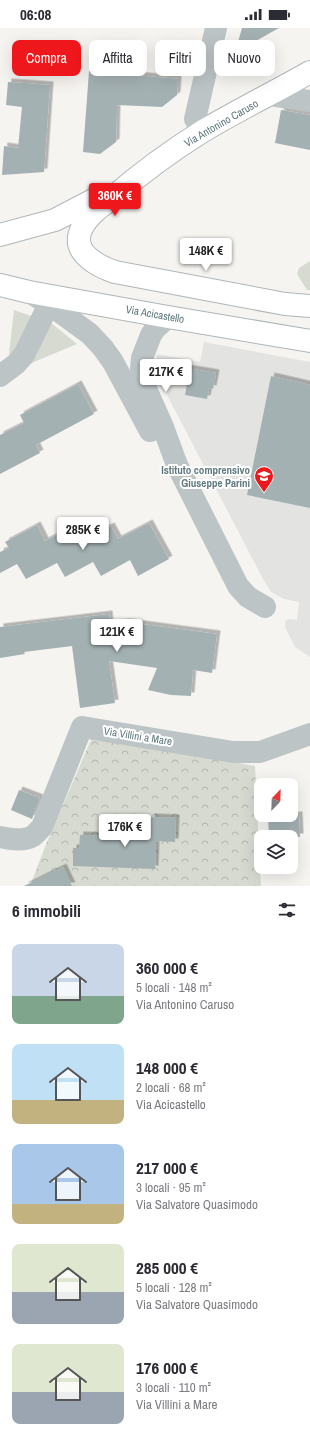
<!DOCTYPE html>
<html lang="it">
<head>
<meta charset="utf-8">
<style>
	body { margin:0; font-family:"Archivo Narrow",sans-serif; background:#f7f7f7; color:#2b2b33; height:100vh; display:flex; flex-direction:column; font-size:15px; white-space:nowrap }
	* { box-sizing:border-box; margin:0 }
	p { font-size:13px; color:#7c7c81 }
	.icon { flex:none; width:22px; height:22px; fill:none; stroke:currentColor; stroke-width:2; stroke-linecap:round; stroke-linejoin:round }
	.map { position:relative; height:858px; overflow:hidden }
	.details { display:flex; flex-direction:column; background:#fff; flex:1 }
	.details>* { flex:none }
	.hud { position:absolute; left:12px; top:12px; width:286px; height:36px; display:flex; gap:8px }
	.needle { width:26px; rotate:23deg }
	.tools { position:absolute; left:254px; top:750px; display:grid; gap:8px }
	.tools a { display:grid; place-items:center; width:44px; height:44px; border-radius:8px; background:#fff; box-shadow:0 4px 16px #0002; font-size:20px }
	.price { position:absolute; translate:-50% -34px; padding:0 9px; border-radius:4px; background:#fff; color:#222; font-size:13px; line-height:26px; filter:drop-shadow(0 1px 2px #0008) }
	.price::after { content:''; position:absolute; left:50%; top:24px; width:12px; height:9px; margin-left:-6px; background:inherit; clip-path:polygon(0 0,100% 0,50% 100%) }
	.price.selected { background:#ee171b; color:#fff }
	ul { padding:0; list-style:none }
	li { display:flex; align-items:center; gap:12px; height:100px; padding:0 12px }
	li span { display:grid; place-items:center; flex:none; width:112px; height:80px; border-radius:8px; color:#555 }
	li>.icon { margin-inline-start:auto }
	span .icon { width:48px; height:48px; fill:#fffc; stroke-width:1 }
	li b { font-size:17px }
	h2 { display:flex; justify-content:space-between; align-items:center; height:48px; padding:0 12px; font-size:17px }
	.chip { padding:0 14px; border-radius:8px; background:#fff; box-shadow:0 4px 16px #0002; font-size:14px; line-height:36px }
	.chip.selected { background:#ee171b; color:#fff }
	.status { display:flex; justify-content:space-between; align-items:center; height:28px; padding:0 20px; background:#fff; direction:ltr }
	.status svg { height:11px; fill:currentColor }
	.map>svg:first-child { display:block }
	.built { fill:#e3e4e2 }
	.green { fill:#d6dad0 }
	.forest { fill:url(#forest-crowns) }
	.building { fill:#a4b1b3; filter:url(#shadow) }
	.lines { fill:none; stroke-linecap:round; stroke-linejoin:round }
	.major-casing { stroke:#aeb6b8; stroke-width:24 }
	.minor { stroke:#bdc4c6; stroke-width:22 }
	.major { stroke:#fff; stroke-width:22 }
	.labels { text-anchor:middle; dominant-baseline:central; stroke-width:4; stroke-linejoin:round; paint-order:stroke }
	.street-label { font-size:11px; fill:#5e787e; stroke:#fff }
	.poi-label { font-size:11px; font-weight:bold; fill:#5e787e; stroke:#fff; text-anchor:end }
</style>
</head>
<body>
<div class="status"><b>06:08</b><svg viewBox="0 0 49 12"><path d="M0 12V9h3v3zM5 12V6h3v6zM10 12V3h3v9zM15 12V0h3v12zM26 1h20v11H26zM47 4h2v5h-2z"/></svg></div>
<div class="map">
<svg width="310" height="858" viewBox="0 0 310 858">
	<defs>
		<pattern id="forest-crowns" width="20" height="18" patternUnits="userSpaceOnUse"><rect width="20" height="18" fill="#d6dad0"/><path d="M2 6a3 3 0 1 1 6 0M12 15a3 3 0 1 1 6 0" fill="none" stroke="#b1b6ae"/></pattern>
		<filter id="shadow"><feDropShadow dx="3.5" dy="-3.5" stdDeviation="0" flood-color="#0004"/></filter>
	</defs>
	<rect width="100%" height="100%" fill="#f5f4f1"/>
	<!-- built -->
	<polygon class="built" points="204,314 310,334 310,629 295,619 285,599 285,595 286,592 290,591 297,592 299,574 284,571 271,564 263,551 156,346 155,339 157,326 200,334"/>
	<!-- green -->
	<g class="green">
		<polygon points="310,233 310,262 307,262 297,246 299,240"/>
		<polygon points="14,282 34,289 14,327 9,326"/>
		<polygon points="50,294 77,316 29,336"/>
	</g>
	<!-- forest -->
	<polygon class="forest" points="93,707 255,738 261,858 30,858 45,819"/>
	<!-- building -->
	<g class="building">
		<polygon points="242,0 279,0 254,14 253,21 238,14"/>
		<polygon points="89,43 178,51 177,67 162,79 117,77 116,114 100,126 83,124"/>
		<polygon points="8,54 50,57 44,144 2,147 4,118 18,120 22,79 6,77"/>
		<polygon points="281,82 310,87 310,122 275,115"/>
		<polygon points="180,339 216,345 213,361 209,360 207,371 185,367 187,356 178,354"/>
		<polygon points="271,348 310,357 310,480 247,467"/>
		<polygon points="78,356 94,386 36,417 40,425 0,446 0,407 24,395 20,387"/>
		<polygon points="149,495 169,531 138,548 130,532 101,548 93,534 65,549 57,535 26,551 17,536 0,545 0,524 9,520 5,514 37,497 45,513 74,498 82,513 111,498 118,511"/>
		<polygon points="109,586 110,597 126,594 217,606 212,645 193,642 191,668 171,667 148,662 157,640 109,633 115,675 80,680 72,618 24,624 25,626 0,630 0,599"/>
		<polygon points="19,762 40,770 32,791 11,782"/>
		<polygon points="299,787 300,809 269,809 268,789"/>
		<polygon points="151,789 176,790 175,814 156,813 155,841 73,838 73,820 79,820 80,807 150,810"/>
		<polygon points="63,839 72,858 24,858"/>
	</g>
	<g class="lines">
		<!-- major casing -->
		<g class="major-casing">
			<g id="major">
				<path d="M310,44C275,64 238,82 203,103C171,123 141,145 112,170C100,179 84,190 80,205C73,226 100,239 115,244L285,276L310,278"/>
				<polyline points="0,207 55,192 103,167"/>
				<polyline points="0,257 29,264 168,289 310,313"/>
			</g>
		</g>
		<!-- minor -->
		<g class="minor">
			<polyline points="270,67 310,73"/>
			<polyline points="205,102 195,91 216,0"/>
			<polyline points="29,264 49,276 90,306 103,320 113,334 150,403"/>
			<polyline points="168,289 155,301 151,307 142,330 141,341 147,363 163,399 177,437 238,558 248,569 265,579"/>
			<polyline points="0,348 16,336 24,327 49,276"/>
			<path d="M0,809C10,811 23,814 33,808C36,806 39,802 42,799L82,699L233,724H260L310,706"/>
		</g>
		<!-- major -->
		<use href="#major" class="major"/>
	</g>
	<!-- icons -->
	<defs>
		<g id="school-pin" transform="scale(1)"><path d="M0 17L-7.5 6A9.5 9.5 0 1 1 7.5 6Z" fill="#ee171b" stroke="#fff"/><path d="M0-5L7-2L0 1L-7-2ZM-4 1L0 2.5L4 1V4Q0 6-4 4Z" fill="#fff"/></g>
	</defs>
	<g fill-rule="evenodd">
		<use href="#school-pin" x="264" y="448"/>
	</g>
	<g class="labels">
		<!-- street labels -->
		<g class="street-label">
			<text transform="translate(221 95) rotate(-30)">Via Antonino Caruso</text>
			<text transform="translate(155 286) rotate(10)">Via Acicastello</text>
			<text transform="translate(138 708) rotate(9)">Via Villini a Mare</text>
		</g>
		<!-- poi labels -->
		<g class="poi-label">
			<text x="250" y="442">Istituto comprensivo<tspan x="250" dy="13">Giuseppe Parini</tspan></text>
		</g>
	</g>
</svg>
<div class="tools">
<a><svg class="needle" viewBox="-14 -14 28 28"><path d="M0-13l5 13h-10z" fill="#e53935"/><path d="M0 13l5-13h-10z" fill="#7c7c81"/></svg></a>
<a><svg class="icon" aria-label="layers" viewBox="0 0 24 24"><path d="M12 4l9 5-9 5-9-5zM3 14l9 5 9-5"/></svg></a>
</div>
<b class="price selected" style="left:115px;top:189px">360K €</b>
<b class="price" style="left:206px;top:244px">148K €</b>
<b class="price" style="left:166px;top:365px">217K €</b>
<b class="price" style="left:83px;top:523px">285K €</b>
<b class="price" style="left:117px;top:625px">121K €</b>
<b class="price" style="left:125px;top:820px">176K €</b>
<div class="hud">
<a class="chip selected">Compra</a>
<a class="chip">Affitta</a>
<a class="chip">Filtri</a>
<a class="chip">Nuovo</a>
</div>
</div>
<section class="details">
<h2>6 immobili<svg class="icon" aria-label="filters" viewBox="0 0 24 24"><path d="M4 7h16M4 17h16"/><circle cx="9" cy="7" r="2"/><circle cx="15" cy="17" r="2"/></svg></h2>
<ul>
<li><span style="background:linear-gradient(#c9d6e8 65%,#7fa58c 0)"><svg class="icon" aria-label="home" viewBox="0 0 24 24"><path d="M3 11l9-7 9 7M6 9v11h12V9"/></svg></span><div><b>360 000 €</b><p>5 locali · 148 m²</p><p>Via Antonino Caruso</p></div></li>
<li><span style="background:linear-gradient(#bfe0f5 70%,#c2b280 0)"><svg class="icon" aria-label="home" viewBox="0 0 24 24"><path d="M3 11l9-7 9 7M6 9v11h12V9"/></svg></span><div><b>148 000 €</b><p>2 locali · 68 m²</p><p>Via Acicastello</p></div></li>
<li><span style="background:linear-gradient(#a9c7e8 75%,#c2b280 0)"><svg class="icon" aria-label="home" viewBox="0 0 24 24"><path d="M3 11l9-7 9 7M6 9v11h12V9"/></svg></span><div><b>217 000 €</b><p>3 locali · 95 m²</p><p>Via Salvatore Quasimodo</p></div></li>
<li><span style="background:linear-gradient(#dfe7d0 60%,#9aa5b1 0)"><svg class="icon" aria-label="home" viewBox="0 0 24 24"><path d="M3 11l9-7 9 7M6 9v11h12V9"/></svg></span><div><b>285 000 €</b><p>5 locali · 128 m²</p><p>Via Salvatore Quasimodo</p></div></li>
<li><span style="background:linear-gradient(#dfe7d0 60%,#9aa5b1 0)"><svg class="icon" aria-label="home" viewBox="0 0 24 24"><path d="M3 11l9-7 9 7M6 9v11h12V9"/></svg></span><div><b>176 000 €</b><p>3 locali · 110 m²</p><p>Via Villini a Mare</p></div></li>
</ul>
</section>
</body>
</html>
